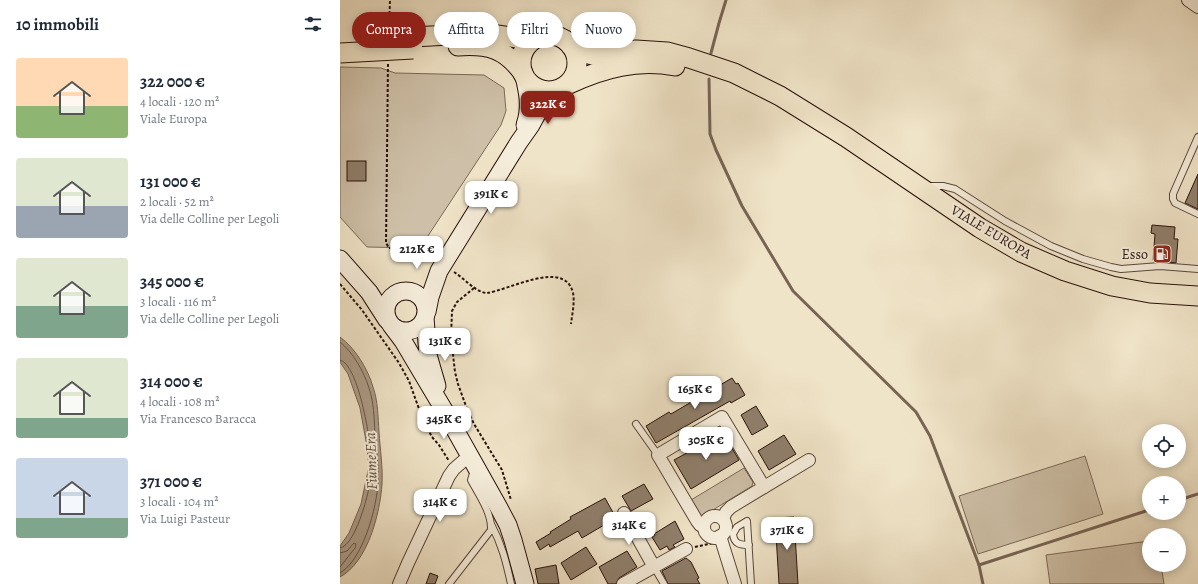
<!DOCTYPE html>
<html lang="it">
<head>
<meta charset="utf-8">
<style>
	body { margin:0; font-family:Alegreya,serif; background:#f6f6f7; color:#1f2937; height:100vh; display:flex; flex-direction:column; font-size:15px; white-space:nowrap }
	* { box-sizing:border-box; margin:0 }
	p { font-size:13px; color:#747a83 }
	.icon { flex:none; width:22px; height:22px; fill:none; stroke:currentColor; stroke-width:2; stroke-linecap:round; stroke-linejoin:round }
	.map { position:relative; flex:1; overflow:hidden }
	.panel { display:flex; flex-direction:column; background:#fff; width:340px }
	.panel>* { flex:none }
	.banner { position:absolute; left:12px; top:12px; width:380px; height:36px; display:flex; gap:8px }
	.controls { position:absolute; left:802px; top:424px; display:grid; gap:8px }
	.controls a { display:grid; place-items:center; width:44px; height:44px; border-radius:50%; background:#fff; box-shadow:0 2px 10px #0003; font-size:20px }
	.price { position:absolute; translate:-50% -34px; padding:0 9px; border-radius:8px; background:#fff; color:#222; font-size:13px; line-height:26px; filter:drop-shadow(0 1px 2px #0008) }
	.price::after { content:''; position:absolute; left:50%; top:24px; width:12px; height:9px; margin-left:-6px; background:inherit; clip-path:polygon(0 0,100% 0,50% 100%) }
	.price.current { background:#8f2418; color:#fff }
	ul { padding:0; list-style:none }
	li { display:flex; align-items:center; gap:12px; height:100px; padding:0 16px }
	li span { display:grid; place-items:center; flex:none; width:112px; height:80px; border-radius:4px; color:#555 }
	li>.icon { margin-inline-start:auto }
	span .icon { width:48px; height:48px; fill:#fffc; stroke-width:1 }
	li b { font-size:17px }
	h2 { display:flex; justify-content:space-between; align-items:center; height:48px; padding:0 16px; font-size:17px }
	.tag { padding:0 14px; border-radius:18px; background:#fff; box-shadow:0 2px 10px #0003; font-size:14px; line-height:36px }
	.tag.current { background:#8f2418; color:#fff }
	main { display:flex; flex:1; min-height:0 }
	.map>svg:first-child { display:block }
	.green { fill:#cec0a8; stroke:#7b6858 }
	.water { fill:#ac9c87; stroke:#776455 }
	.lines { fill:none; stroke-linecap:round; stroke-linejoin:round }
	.shore { stroke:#6a5648; stroke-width:1 }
	.stream { stroke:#776455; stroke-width:3 }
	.building { fill:#907f6c; stroke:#281109 }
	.lane-casing { stroke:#5a4639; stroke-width:8 }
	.street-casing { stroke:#5a4639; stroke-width:14 }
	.secondary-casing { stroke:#281109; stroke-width:19 }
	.primary-casing { stroke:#281109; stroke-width:21 }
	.path { stroke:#281109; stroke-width:2; stroke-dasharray:3 2; stroke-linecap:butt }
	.lane { stroke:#f5eddb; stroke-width:6 }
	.street { stroke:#f5eddb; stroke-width:12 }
	.secondary { stroke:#f5eddb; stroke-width:17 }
	.primary { stroke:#f0e4c8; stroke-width:19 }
	.primary-bridge-casing { stroke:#281109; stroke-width:21; stroke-linecap:butt }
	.primary-bridge { stroke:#f0e4c8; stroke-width:19 }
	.labels { text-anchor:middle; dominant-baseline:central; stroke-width:4; stroke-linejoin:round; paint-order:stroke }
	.street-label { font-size:14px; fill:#281109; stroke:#f5eddb }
	.poi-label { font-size:14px; fill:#281109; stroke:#f5eddb; text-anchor:end }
	.water-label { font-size:15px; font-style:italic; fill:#635042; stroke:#f5eddb }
</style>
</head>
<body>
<main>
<section class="panel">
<h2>10 immobili<svg class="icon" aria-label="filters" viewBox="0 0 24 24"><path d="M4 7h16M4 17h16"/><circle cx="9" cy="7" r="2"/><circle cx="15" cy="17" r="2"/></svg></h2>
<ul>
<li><span style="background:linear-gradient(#ffd9b3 60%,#8fb573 0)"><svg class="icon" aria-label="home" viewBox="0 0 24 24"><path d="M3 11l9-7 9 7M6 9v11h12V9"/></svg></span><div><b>322 000 €</b><p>4 locali · 120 m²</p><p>Viale Europa</p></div></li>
<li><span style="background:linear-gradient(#dfe7d0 60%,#9aa5b1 0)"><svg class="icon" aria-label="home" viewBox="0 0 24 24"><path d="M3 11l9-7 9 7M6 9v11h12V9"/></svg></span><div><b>131 000 €</b><p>2 locali · 52 m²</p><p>Via delle Colline per Legoli</p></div></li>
<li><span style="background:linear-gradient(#dfe7d0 60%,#7fa58c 0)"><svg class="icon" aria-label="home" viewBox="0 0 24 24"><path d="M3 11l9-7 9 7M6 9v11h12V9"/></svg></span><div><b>345 000 €</b><p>3 locali · 116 m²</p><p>Via delle Colline per Legoli</p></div></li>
<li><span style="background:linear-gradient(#dfe7d0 75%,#7fa58c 0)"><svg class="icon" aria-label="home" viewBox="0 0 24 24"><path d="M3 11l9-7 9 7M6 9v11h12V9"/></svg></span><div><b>314 000 €</b><p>4 locali · 108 m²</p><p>Via Francesco Baracca</p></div></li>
<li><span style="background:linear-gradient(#c9d6e8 75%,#7fa58c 0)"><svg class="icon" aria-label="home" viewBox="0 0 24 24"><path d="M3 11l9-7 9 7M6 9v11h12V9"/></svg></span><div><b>371 000 €</b><p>3 locali · 104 m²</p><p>Via Luigi Pasteur</p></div></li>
</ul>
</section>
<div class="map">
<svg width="858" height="584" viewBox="0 0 858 584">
	<rect width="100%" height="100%" fill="#f0e4c8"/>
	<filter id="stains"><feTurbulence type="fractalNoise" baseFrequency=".005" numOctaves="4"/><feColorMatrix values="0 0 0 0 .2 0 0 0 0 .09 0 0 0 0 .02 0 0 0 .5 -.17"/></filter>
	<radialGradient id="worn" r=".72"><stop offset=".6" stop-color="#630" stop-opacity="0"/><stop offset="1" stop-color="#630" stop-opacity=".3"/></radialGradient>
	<!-- green -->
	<g class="green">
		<polygon points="0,67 41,68 55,73 144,75 164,88 166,111 161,125 82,245 76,248 27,247 0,217"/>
		<polygon points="745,456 763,514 638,554 619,496"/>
		<polygon points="404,468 413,482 412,486 363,516 359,515 351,500"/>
		<polygon points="809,541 809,565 821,565 824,584 710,584 706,555"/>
	</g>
	<!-- water -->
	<path class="water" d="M0,337C15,348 28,369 33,387C38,401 38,417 39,432C40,449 43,467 42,484C40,513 28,562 0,577V546L9,533L21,504L29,466L26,441L20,408L8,374L0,362Z"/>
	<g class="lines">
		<!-- shore -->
		<g class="shore">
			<path d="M0,342C13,352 24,372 29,388C34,402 34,419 35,433C36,449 39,466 38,482C37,507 23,560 0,573"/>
			<path d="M0,360C19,363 32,448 32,465C33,480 17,546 0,548"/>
			<polyline points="0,553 7,551 14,543 16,544 15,548 0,567"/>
		</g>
		<!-- stream -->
		<g class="stream">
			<polyline points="371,53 379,23 386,0"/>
			<polyline points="369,79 370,134 376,150 402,206 453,291 576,412 590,436 639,565 809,510"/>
			<polyline points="839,500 858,494"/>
			<polyline points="639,565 643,584"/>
		</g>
	</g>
	<!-- building -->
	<g class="building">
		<rect x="7" y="161" width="19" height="20"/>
		<polygon points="858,174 858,209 845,203"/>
		<polygon points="812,225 835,227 834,239 838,239 836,263 813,260 815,234 811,233"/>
		<polygon points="392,378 396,384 398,383 405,395 391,403 390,401 383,405 316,443 306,426 329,412 331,414"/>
		<polygon points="416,406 428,426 412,435 401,415"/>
		<polygon points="383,433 399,460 351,489 334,460"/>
		<polygon points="444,435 456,454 429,470 418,451"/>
		<polygon points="304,484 313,499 291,511 282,496"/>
		<polygon points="265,498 276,518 242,538 238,531 210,547 209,544 200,550 196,542 211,533 210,532 231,519 230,517"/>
		<polygon points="454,517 458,584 439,584 435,518"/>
		<polygon points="335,521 344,539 333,545 335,547 329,550 327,546 320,550 312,537 315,535 314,534"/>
		<polygon points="246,547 257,564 231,580 221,563"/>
		<polygon points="287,551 297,567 279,578 276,584 268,584 259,567"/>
		<polygon points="346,558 351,562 359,578 357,579 360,584 328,584 322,571"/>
		<polygon points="216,565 219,584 198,584 195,569"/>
		<polygon points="90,573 98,576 95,584 86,584"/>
	</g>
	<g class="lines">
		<!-- lane casing -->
		<g class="lane-casing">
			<g id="lane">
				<polyline points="858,137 833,194 833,199 835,203 858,214"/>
				<polyline points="588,186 603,186 615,189 665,221 711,246 743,259 771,267 781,269 820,266 858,269"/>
				<polyline points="296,424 318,455"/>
				<path d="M151,524C162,545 166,561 171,584"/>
				<path d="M409,545C400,545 394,544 393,534L397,527L407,521L411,584"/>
				<polyline points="314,567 324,584"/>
				<path d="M109,584L151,530C152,513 139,495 131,480L133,473L136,471"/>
			</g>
		</g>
		<!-- street casing -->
		<g class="street-casing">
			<g id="street">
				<polyline points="848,0 858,7"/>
				<polyline points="284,513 314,567"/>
				<circle cx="375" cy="527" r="11"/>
				<polyline points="383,519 386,512 391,507 469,460"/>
				<polyline points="364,526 360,525 357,521 318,455 382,417 424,487"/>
				<polyline points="380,536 395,584"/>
				<polyline points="59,584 68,563 109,476 114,469 130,455"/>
				<polyline points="283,584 346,549"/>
			</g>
		</g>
		<!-- secondary casing -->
		<g class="secondary-casing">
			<g id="secondary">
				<path d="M184,76C188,93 191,108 185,125"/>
				<polyline points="0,259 29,292 47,320"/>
				<circle cx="66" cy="311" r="20"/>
				<polyline points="87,312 90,297 99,271 179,142 191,125 203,103 208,98 219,90"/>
				<polyline points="85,318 88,355 97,386"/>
				<polyline points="51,325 63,341 104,410 159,508 168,525 173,540 185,584"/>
			</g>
		</g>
		<!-- primary casing -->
		<g class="primary-casing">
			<g id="primary">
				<circle cx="209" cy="63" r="28"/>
				<polyline points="73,37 146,33 182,39 194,39"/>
				<path d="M118,46C148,44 165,48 183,73"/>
				<polyline points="231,46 242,52 252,55 296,50 327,52 349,58 394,73 440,96 506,137 640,228 681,252 725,271 772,286 810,293 858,296"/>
				<path d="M229,84C263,68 297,59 335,66"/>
			</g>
		</g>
		<!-- path -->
		<g class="path">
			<polyline points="49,29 50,0"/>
			<polyline points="48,64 46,243 49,248 79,252 91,259"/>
			<path d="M114,272C124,278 134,291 146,293C168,291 225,258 233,293C235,302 232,315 231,324"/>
			<polyline points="0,284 22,310 59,363 69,381 83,420 92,437 99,445 109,461"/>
			<polyline points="134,288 117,302 112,311 111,337 115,372 118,384 127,409 134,424 162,470 171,500"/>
			<polyline points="355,547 373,543"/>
		</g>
		<!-- lane -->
		<use href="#lane" class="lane"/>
		<!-- street -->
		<use href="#street" class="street"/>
		<!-- secondary -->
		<use href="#secondary" class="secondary"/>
		<!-- primary -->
		<use href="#primary" class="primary"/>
		<!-- primary-bridge casing -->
		<g class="primary-bridge-casing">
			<polyline id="primary-bridge" points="0,53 73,49"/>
		</g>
		<!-- primary-bridge -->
		<use href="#primary-bridge" class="primary-bridge"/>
	</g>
	<!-- icons -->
	<defs>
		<g id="fuel-square" transform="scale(1)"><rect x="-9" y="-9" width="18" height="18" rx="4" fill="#8f2418" stroke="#f5eddb"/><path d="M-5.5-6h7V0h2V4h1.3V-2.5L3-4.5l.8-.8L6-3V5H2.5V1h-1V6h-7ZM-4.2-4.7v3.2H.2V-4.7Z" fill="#fff"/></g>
	</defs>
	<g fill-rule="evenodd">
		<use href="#fuel-square" x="822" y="254"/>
	</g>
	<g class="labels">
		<!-- street labels -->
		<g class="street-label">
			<text transform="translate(651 232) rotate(31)">VIALE EUROPA</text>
		</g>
		<!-- poi labels -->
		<g class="poi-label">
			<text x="808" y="254">Esso</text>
		</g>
		<!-- water labels -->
		<g class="water-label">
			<text transform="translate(31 461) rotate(-92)">Fiume Era</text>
		</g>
	</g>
	<rect width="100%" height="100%" filter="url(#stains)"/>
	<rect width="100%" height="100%" fill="url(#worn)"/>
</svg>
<div class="controls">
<a><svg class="icon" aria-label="locate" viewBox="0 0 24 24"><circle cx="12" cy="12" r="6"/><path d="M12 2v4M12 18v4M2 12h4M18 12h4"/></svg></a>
<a>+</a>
<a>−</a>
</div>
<b class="price current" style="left:208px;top:125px">322K €</b>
<b class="price" style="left:151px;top:215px">391K €</b>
<b class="price" style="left:77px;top:270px">212K €</b>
<b class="price" style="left:105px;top:362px">131K €</b>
<b class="price" style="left:355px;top:410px">165K €</b>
<b class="price" style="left:104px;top:440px">345K €</b>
<b class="price" style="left:366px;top:461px">305K €</b>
<b class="price" style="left:100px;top:523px">314K €</b>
<b class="price" style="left:289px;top:546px">314K €</b>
<b class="price" style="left:447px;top:551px">371K €</b>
<div class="banner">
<a class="tag current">Compra</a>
<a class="tag">Affitta</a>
<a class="tag">Filtri</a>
<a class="tag">Nuovo</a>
</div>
</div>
</main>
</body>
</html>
